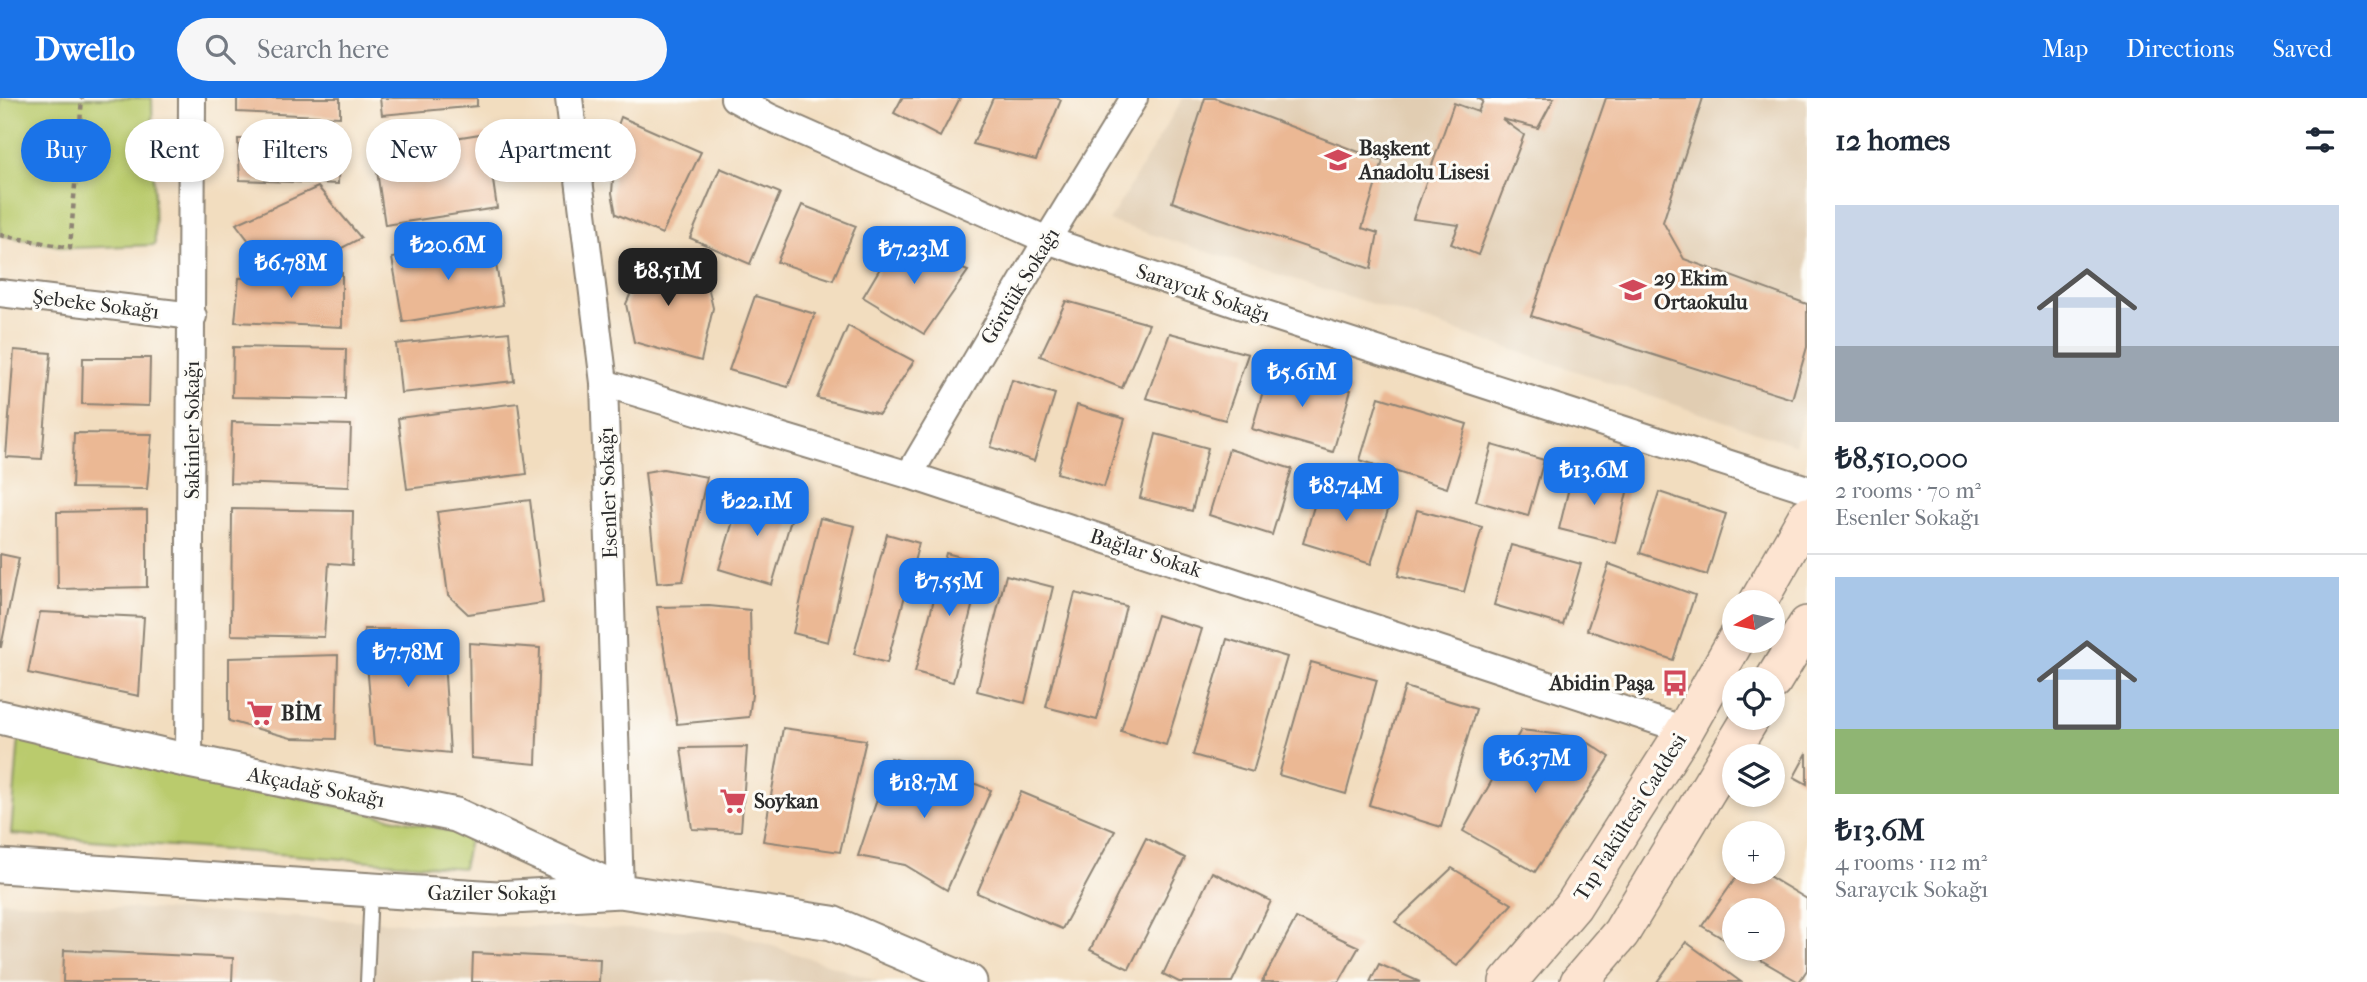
<!DOCTYPE html>
<html lang="en">
<head>
<meta charset="utf-8">
<style>
	body { margin:0; font-family:"IM FELL French Canon",serif; background:#f6f6f7; color:#1f2937; height:100vh; display:flex; flex-direction:column; font-size:26px; white-space:nowrap }
	* { box-sizing:border-box; margin:0 }
	p { font-size:23px; color:#747a83 }
	.icon { flex:none; width:38px; height:38px; fill:none; stroke:currentColor; stroke-width:2; stroke-linecap:round; stroke-linejoin:round }
	.map { position:relative; flex:1; overflow:hidden }
	.sheet { display:flex; flex-direction:column; background:#fff; width:560px }
	.sheet>* { flex:none }
	.banner { position:absolute; left:21px; top:21px; width:665px; height:63px; display:flex; gap:14px }
	.needle { width:46px; rotate:261deg }
	.buttons { position:absolute; left:1722px; top:492px; display:grid; gap:14px }
	.buttons a { display:grid; place-items:center; width:63px; height:63px; border-radius:50%; background:#fff; box-shadow:0 4px 10px #0003; font-size:35px }
	.price { position:absolute; translate:-50% -60px; padding:0 16px; border-radius:14px; background:#1a73e8; color:#fff; font-size:23px; line-height:46px; filter:drop-shadow(0 2px 4px #0008) }
	.price::after { content:''; position:absolute; left:50%; top:42px; width:21px; height:16px; margin-left:-10px; background:inherit; clip-path:polygon(0 0,100% 0,50% 100%) }
	.price.active { background:#222; color:#fff }
	ul { padding:0; list-style:none }
	li { display:grid; align-content:center; gap:14px; height:371px; padding:0 28px }
	li+li { border-top:2px solid #e0e1e3 }
	li span { display:grid; place-items:center; height:217px; border-radius:0px; color:#555 }
	li>.icon { margin-inline-start:auto }
	span .icon { width:126px; height:126px; fill:#fffc; stroke-width:1 }
	li b { font-size:30px }
	h2 { display:flex; justify-content:space-between; align-items:center; height:84px; padding:0 28px; font-size:30px }
	.pill { padding:0 24px; border-radius:32px; background:#fff; box-shadow:0 4px 10px #0003; font-size:24px; line-height:63px }
	.pill.active { background:#1a73e8; color:#fff }
	header { display:flex; align-items:center; gap:42px; box-sizing:border-box; height:98px; padding:0 35px; background:#1a73e8; color:#fff }
	header strong { font-size:33px }
	nav { display:flex; gap:38px; margin-inline-start:auto; font-size:24px }
	.search { width:490px; height:63px; background:#f6f6f7; display:flex; align-items:center; gap:18px; box-sizing:border-box; padding:0 24px; border-radius:38px; color:#747a83; font-size:26px }
	main { display:flex; flex:1; min-height:0 }
	.map>svg:first-child { display:block }
	.built { fill:#e1cdb2 }
	.green { fill:#bacb6d; stroke:#727b4c; stroke-width:2 }
	.building { fill:#ebb894 }
	.lines { fill:none; stroke-linecap:round; stroke-linejoin:round }
	.service-casing { stroke:#8e8475; stroke-width:16 }
	.minor-casing { stroke:#8e8475; stroke-width:30 }
	.tertiary-casing { stroke:#8e8475; stroke-width:37 }
	.secondary-casing { stroke:#8e8475; stroke-width:40 }
	.path { stroke:#8e8475; stroke-width:4.5; stroke-dasharray:5 5; stroke-linecap:butt }
	.service { stroke:#fff; stroke-width:12 }
	.minor { stroke:#fff; stroke-width:26 }
	.tertiary { stroke:#fff; stroke-width:33 }
	.secondary { stroke:#fde4d1; stroke-width:37 }
	.labels { text-anchor:middle; dominant-baseline:central; stroke-width:6; stroke-linejoin:round; paint-order:stroke }
	.poi-label { font-size:21px; font-weight:bold; fill:#2b2b2b; stroke:#fdfcf7; text-anchor:start }
	.street-label { font-size:21px; fill:#2b2b2b; stroke:#fdfcf7 }
</style>
</head>
<body>
<header>
<strong>Dwello</strong>
<div class="search"><svg class="icon" aria-label="search" viewBox="0 0 24 24"><circle cx="10" cy="10" r="6"/><path d="M15 15l6 6"/></svg>Search here</div>
<nav><a>Map</a><a>Directions</a><a>Saved</a></nav>
</header>
<main>
<div class="map">
<svg width="1807" height="884" viewBox="0 0 1807 884">
	<rect width="100%" height="100%" fill="#fdfcf7"/>
	<filter id="ink" filterUnits="userSpaceOnUse"><feTurbulence type="fractalNoise" baseFrequency=".0143" numOctaves="2"/><feDisplacementMap in="SourceGraphic" scale="14" xChannelSelector="R" yChannelSelector="G"/><feConvolveMatrix kernelMatrix="1 2 1 2 8 2 1 2 1" color-interpolation-filters="sRGB"/></filter>
	<filter id="wash" filterUnits="userSpaceOnUse"><feTurbulence type="fractalNoise" baseFrequency=".00686" numOctaves="4" result="noise"/><feDisplacementMap in="SourceGraphic" scale="28" xChannelSelector="R" yChannelSelector="G"/><feGaussianBlur stdDeviation="1.57" result="paint"/><feColorMatrix in="noise" values="0 0 0 0 0 0 0 0 0 0 0 0 0 0 0 0 0 1.4 0 .05"/><feComposite in="paint" operator="in"/></filter>
	<g filter="url(#wash)">
		<rect width="100%" height="100%" fill="#f2ddbf"/>
		<!-- built -->
		<g class="built">
			<polygon points="1183,0 1807,0 1807,304 1795,347 1439,227 1109,123"/>
			<polygon points="0,803 443,827 727,833 881,884 0,884"/>
		</g>
		<!-- green -->
		<g class="green">
			<polygon points="0,0 152,0 155,147 70,150 0,137"/>
			<polygon points="19,639 470,737 463,770 11,736"/>
		</g>
		<g id="blocks">
			<!-- building -->
			<g class="building">
				<polygon points="237,0 340,0 340,19 237,14"/>
				<polygon points="380,0 477,0 477,8 382,17"/>
				<polygon points="902,0 960,0 940,39 894,15"/>
				<polygon points="993,0 1057,0 1061,2 1036,62 973,46"/>
				<polygon points="1205,0 1215,0 1383,63 1362,130 1378,135 1371,171 1172,104"/>
				<polygon points="1477,0 1554,0 1538,30 1502,21 1524,37 1478,157 1451,146 1459,127 1413,121 1454,5 1478,14 1483,3"/>
				<polygon points="1606,0 1703,0 1663,124 1684,161 1807,206 1807,249 1792,301 1531,218"/>
				<polygon points="621,19 701,54 662,136 616,116 612,95 614,67 611,46"/>
				<polygon points="486,35 497,110 385,127 374,53"/>
				<polygon points="238,41 339,41 338,86 240,82"/>
				<polygon points="720,70 780,95 750,166 690,140"/>
				<polygon points="318,89 361,140 317,163 265,164 236,126"/>
				<polygon points="802,107 856,128 833,182 777,164"/>
				<polygon points="492,143 503,207 403,224 392,160"/>
				<polygon points="895,145 968,173 924,236 863,199"/>
				<polygon points="629,158 706,180 713,210 701,263 634,244 626,206 630,197 625,178"/>
				<polygon points="342,175 342,229 235,224 239,180"/>
				<polygon points="755,198 815,216 788,289 729,272"/>
				<polygon points="1066,203 1149,226 1122,290 1040,258"/>
				<polygon points="848,228 914,263 879,316 817,300"/>
				<polygon points="509,234 514,283 401,295 396,246"/>
				<polygon points="1170,235 1248,256 1225,322 1146,300"/>
				<polygon points="233,249 346,251 345,301 232,299"/>
				<polygon points="14,252 51,255 42,361 6,359"/>
				<polygon points="83,260 150,260 149,308 82,306"/>
				<polygon points="1270,269 1351,292 1333,354 1252,331"/>
				<polygon points="1012,282 1055,296 1034,363 991,349"/>
				<polygon points="1379,299 1467,326 1447,390 1360,362"/>
				<polygon points="518,305 527,376 407,391 398,320"/>
				<polygon points="1077,307 1125,321 1104,389 1057,375"/>
				<polygon points="232,324 351,327 349,389 230,385"/>
				<polygon points="74,335 152,336 147,391 72,390"/>
				<polygon points="1156,336 1208,350 1192,413 1140,400"/>
				<polygon points="1492,347 1544,362 1528,418 1476,403"/>
				<polygon points="1229,351 1292,371 1272,437 1209,417"/>
				<polygon points="663,371 707,379 683,483 657,485 645,374"/>
				<polygon points="1573,373 1629,386 1615,445 1559,431"/>
				<polygon points="1321,385 1390,406 1371,466 1303,445"/>
				<polygon points="742,392 795,408 772,487 719,471"/>
				<polygon points="1659,394 1726,416 1707,477 1640,455"/>
				<polygon points="530,402 543,505 468,516 448,497 437,414"/>
				<polygon points="232,411 353,413 352,467 329,465 324,539 231,537"/>
				<polygon points="147,412 147,489 58,491 57,414"/>
				<polygon points="1417,412 1482,429 1464,494 1398,478"/>
				<polygon points="820,420 855,428 828,544 793,535"/>
				<polygon points="887,436 919,445 887,565 854,556"/>
				<polygon points="1511,447 1581,466 1563,527 1494,507"/>
				<polygon points="946,455 983,465 953,584 915,574"/>
				<polygon points="0,456 19,460 1,549 0,549"/>
				<polygon points="1609,466 1695,497 1673,562 1587,532"/>
				<polygon points="1006,477 1053,489 1025,605 977,593"/>
				<polygon points="1075,495 1126,508 1097,622 1046,609"/>
				<polygon points="709,508 750,512 752,597 749,619 677,626 657,509"/>
				<polygon points="40,514 144,519 139,598 28,575"/>
				<polygon points="1157,517 1202,531 1166,647 1121,633"/>
				<polygon points="364,531 442,532 450,655 374,647"/>
				<polygon points="1227,541 1287,559 1253,674 1193,657"/>
				<polygon points="469,545 540,550 536,666 471,660"/>
				<polygon points="338,557 336,641 291,640 229,623 229,560"/>
				<polygon points="1311,564 1377,582 1346,696 1279,677"/>
				<polygon points="1405,589 1476,611 1441,729 1369,707"/>
				<polygon points="783,630 866,642 840,754 763,743"/>
				<polygon points="1521,632 1580,639 1610,659 1535,774 1463,733"/>
				<polygon points="747,649 741,733 692,731 681,650"/>
				<polygon points="1807,655 1807,686 1794,679"/>
				<polygon points="891,660 943,673 991,692 947,792 905,767 858,758"/>
				<polygon points="1021,694 1115,733 1062,831 977,795"/>
				<polygon points="1146,740 1185,760 1129,871 1090,852"/>
				<polygon points="1452,770 1512,806 1457,868 1395,824"/>
				<polygon points="1212,774 1271,803 1232,884 1179,884 1163,876"/>
				<polygon points="1740,774 1762,774 1807,801 1807,872 1799,884 1740,850 1773,850 1773,812 1734,812 1734,847 1702,828"/>
				<polygon points="1296,820 1359,849 1339,884 1262,884"/>
				<polygon points="1686,844 1741,884 1657,884"/>
				<polygon points="64,852 233,860 232,884 63,884"/>
				<polygon points="473,855 600,861 599,884 472,884"/>
				<polygon points="1379,866 1420,884 1370,884"/>
			</g>
		</g>
	</g>
	<g filter="url(#ink)">
		<use href="#blocks" fill-opacity="0" stroke="#8e8475" stroke-width="2"/>
		<g class="lines">
			<!-- service casing -->
			<g class="service-casing">
				<polyline id="service" points="367,884 371,793"/>
			</g>
			<!-- minor casing -->
			<g class="minor-casing">
				<g id="minor">
					<polyline points="569,0 604,285 620,793"/>
					<polyline points="734,0 769,19 1047,142 1266,216 1807,391"/>
					<polyline points="0,195 193,218"/>
					<polyline points="604,285 909,377 1685,632"/>
					<polyline points="909,377 1047,142 1134,0"/>
					<polyline points="189,663 192,0"/>
				</g>
			</g>
			<!-- tertiary casing -->
			<g class="tertiary-casing">
				<g id="tertiary">
					<polyline points="0,619 189,663 456,717 615,790"/>
					<polyline points="0,768 497,800 620,793 832,825 970,884"/>
				</g>
			</g>
			<!-- secondary casing -->
			<g class="secondary-casing">
				<g id="secondary">
					<polyline points="1758,504 1807,418"/>
					<polyline points="1773,583 1807,527"/>
					<polyline points="1508,884 1573,808 1685,632 1736,542"/>
					<polyline points="1579,884 1621,835 1751,620"/>
				</g>
			</g>
			<!-- path -->
			<polyline class="path" points="0,137 70,150 82,0"/>
			<!-- service -->
			<use href="#service" class="service"/>
			<!-- minor -->
			<use href="#minor" class="minor"/>
			<!-- tertiary -->
			<use href="#tertiary" class="tertiary"/>
			<!-- secondary -->
			<use href="#secondary" class="secondary"/>
		</g>
	</g>
	<!-- icons -->
	<defs>
		<g id="school-bare" transform="scale(2.1)"><path d="M0-5L7-2L0 1L-7-2ZM-4 1L0 2.5L4 1V4Q0 6-4 4Z" fill="#d1495b" stroke="#fdfcf7" stroke-width="2.5" paint-order="stroke"/></g>
		<g id="bus-bare" transform="scale(2.1)"><path d="M-5-6H5V4H4V6H2V4H-2V6H-4V4H-5ZM-3.5-4V0h7V-4ZM-3.5 1.2v1.5H-2V1.2ZM2 1.2v1.5H3.5V1.2Z" fill="#d1495b" stroke="#fdfcf7" stroke-width="2.5" paint-order="stroke"/></g>
		<g id="supermarket-bare" transform="scale(2.1)"><path d="M-6-5.5h2.5l.6 2H6L4.5 2H-2.5L-4.4-4H-6ZM-1.5 3.2a1.3 1.3 0 1 0 .1 0ZM3 3.2a1.3 1.3 0 1 0 .1 0Z" fill="#d1495b" stroke="#fdfcf7" stroke-width="2.5" paint-order="stroke"/></g>
	</defs>
	<g fill-rule="evenodd">
		<use href="#school-bare" x="1338" y="62"/>
		<use href="#school-bare" x="1633" y="192"/>
		<use href="#bus-bare" x="1675" y="585"/>
		<use href="#supermarket-bare" x="260" y="615"/>
		<use href="#supermarket-bare" x="733" y="703"/>
	</g>
	<g class="labels">
		<!-- poi labels -->
		<g class="poi-label">
			<text x="1359" y="50">Başkent<tspan x="1359" dy="24">Anadolu Lisesi</tspan></text>
			<text x="1654" y="180">29 Ekim<tspan x="1654" dy="24">Ortaokulu</tspan></text>
			<text x="1654" y="585" text-anchor="end">Abidin Paşa</text>
			<text x="281" y="615">BİM</text>
			<text x="754" y="703">Soykan</text>
		</g>
		<!-- street labels -->
		<g class="street-label">
			<text transform="translate(1020 188) rotate(-59)">Gördük Sokağı</text>
			<text transform="translate(1203 195) rotate(19)">Saraycık Sokağı</text>
			<text transform="translate(96 206) rotate(7)">Şebeke Sokağı</text>
			<text transform="translate(192 332) rotate(-90)">Sakinler Sokağı</text>
			<text transform="translate(608 395) rotate(-92)">Esenler Sokağı</text>
			<text transform="translate(1146 455) rotate(18)">Bağlar Sokak</text>
			<text transform="translate(316 689) rotate(11)">Akçadağ Sokağı</text>
			<text transform="translate(1630 719) rotate(-58)">Tıp Fakültesi Caddesi</text>
			<text x="492" y="795">Gaziler Sokağı</text>
		</g>
	</g>
</svg>
<div class="buttons">
<a><svg class="needle" viewBox="-14 -14 28 28"><path d="M0-13l5 13h-10z" fill="#e53935"/><path d="M0 13l5-13h-10z" fill="#747a83"/></svg></a>
<a><svg class="icon" aria-label="locate" viewBox="0 0 24 24"><circle cx="12" cy="12" r="6"/><path d="M12 2v4M12 18v4M2 12h4M18 12h4"/></svg></a>
<a><svg class="icon" aria-label="layers" viewBox="0 0 24 24"><path d="M12 4l9 5-9 5-9-5zM3 14l9 5 9-5"/></svg></a>
<a>+</a>
<a>−</a>
</div>
<b class="price" style="left:448px;top:184px">₺20.6M</b>
<b class="price" style="left:914px;top:188px">₺7.23M</b>
<b class="price" style="left:291px;top:202px">₺6.78M</b>
<b class="price active" style="left:668px;top:210px">₺8.51M</b>
<b class="price" style="left:1302px;top:311px">₺5.61M</b>
<b class="price" style="left:1594px;top:409px">₺13.6M</b>
<b class="price" style="left:1346px;top:425px">₺8.74M</b>
<b class="price" style="left:757px;top:440px">₺22.1M</b>
<b class="price" style="left:949px;top:520px">₺7.55M</b>
<b class="price" style="left:408px;top:591px">₺7.78M</b>
<b class="price" style="left:1535px;top:697px">₺6.37M</b>
<b class="price" style="left:924px;top:722px">₺18.7M</b>
<div class="banner">
<a class="pill active">Buy</a>
<a class="pill">Rent</a>
<a class="pill">Filters</a>
<a class="pill">New</a>
<a class="pill">Apartment</a>
</div>
</div>
<section class="sheet">
<h2>12 homes<svg class="icon" aria-label="filters" viewBox="0 0 24 24"><path d="M4 7h16M4 17h16"/><circle cx="9" cy="7" r="2"/><circle cx="15" cy="17" r="2"/></svg></h2>
<ul>
<li><span style="background:linear-gradient(#c9d6e8 65%,#9aa5b1 0)"><svg class="icon" aria-label="home" viewBox="0 0 24 24"><path d="M3 11l9-7 9 7M6 9v11h12V9"/></svg></span><div><b>₺8,510,000</b><p>2 rooms · 70 m²</p><p>Esenler Sokağı</p></div></li>
<li><span style="background:linear-gradient(#a9c7e8 70%,#8fb573 0)"><svg class="icon" aria-label="home" viewBox="0 0 24 24"><path d="M3 11l9-7 9 7M6 9v11h12V9"/></svg></span><div><b>₺13.6M</b><p>4 rooms · 112 m²</p><p>Saraycık Sokağı</p></div></li>
</ul>
</section>
</main>
</body>
</html>
